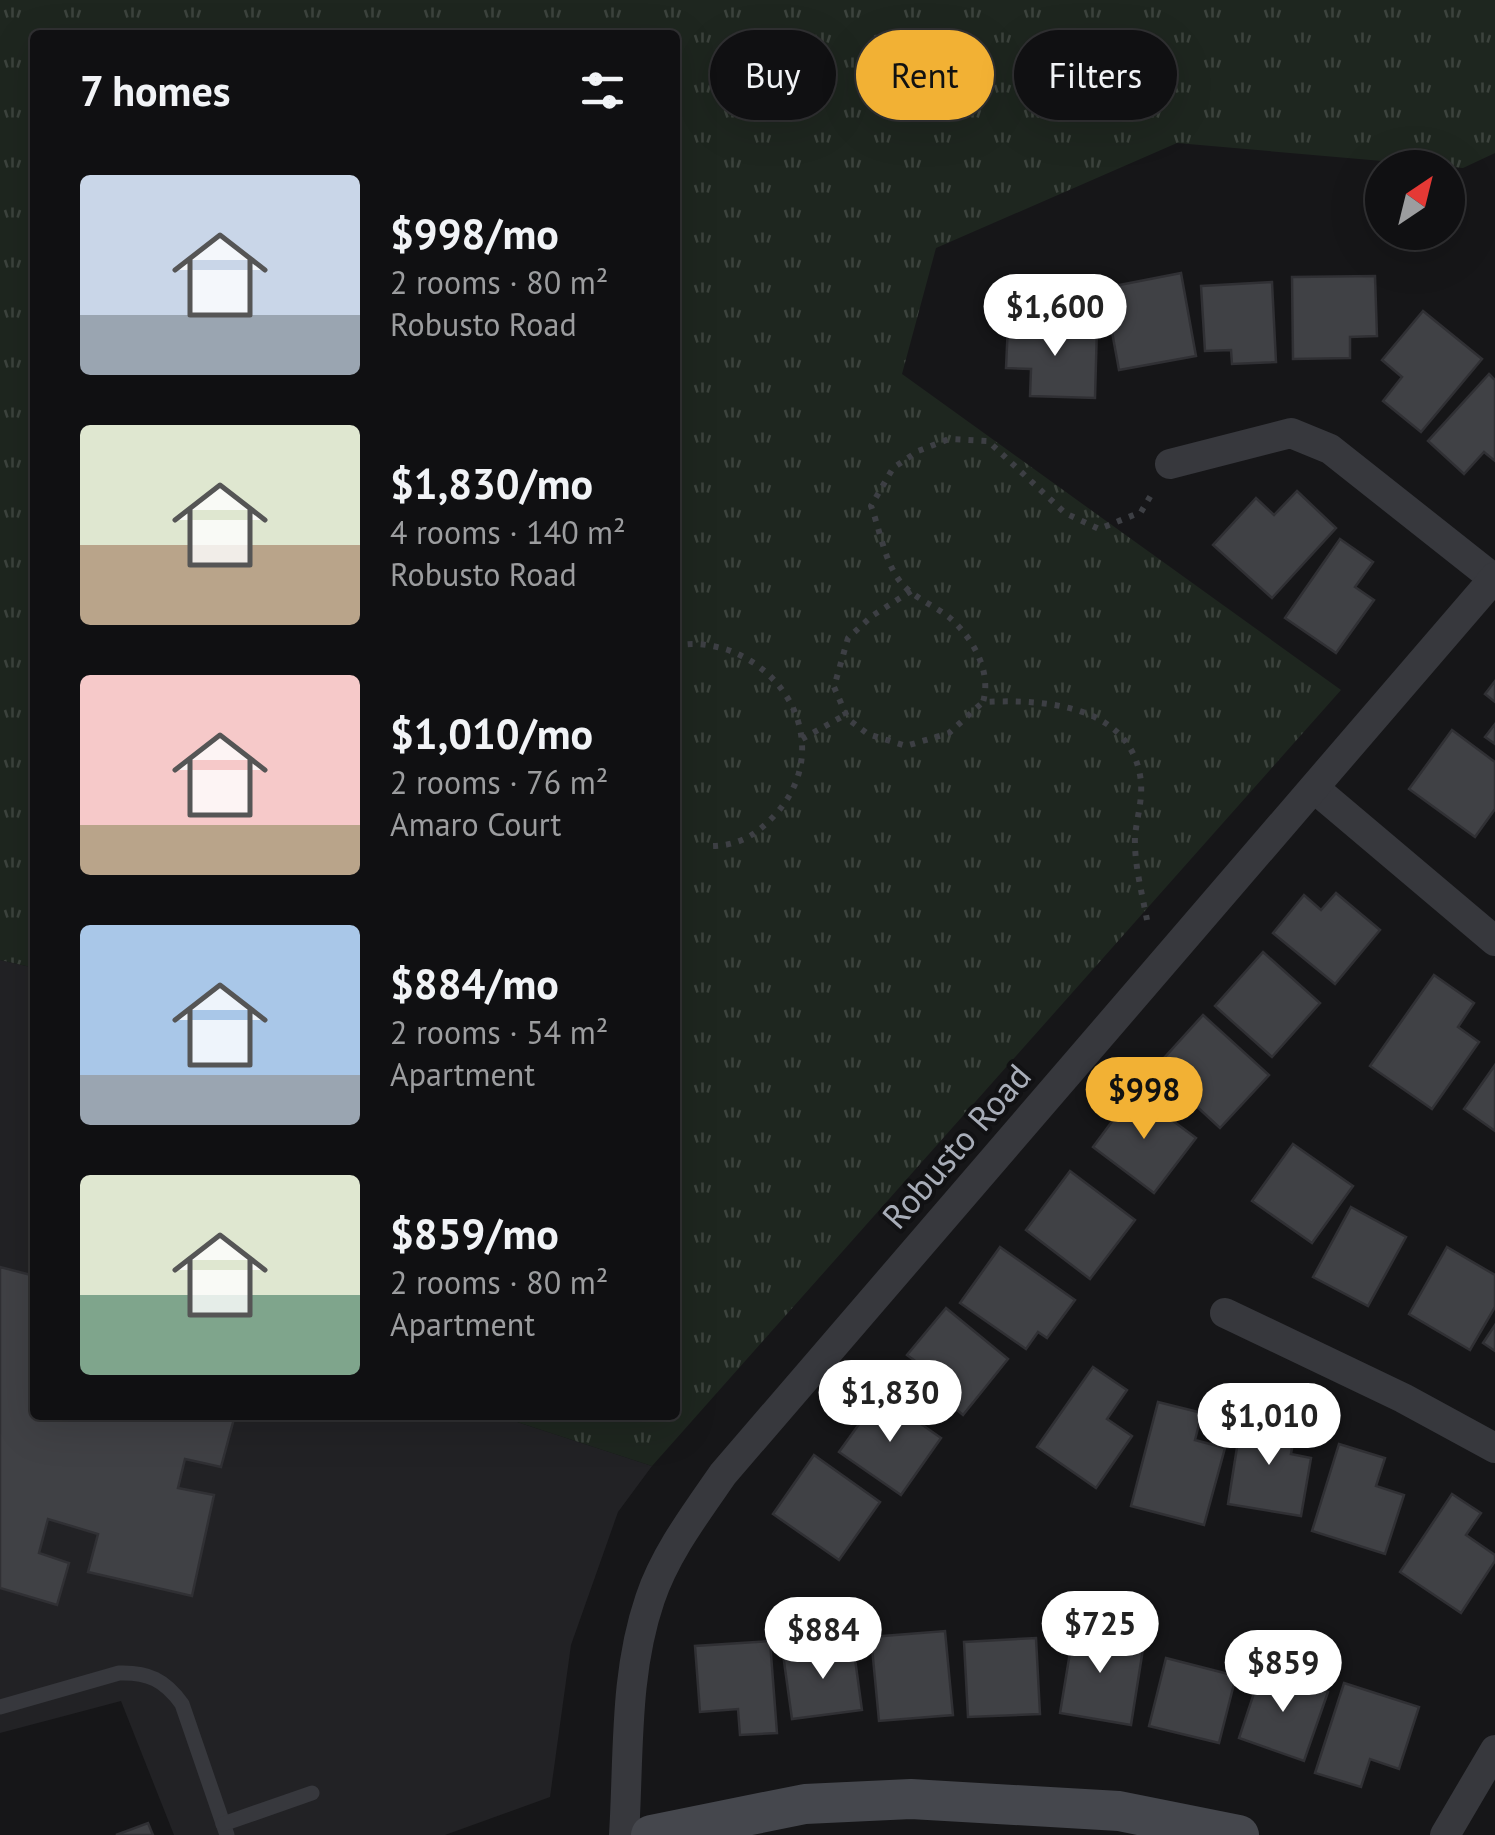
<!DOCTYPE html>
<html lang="en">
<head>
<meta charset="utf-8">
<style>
	body { margin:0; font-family:"PT Sans",sans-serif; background:#1e1e20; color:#f1f3f6; height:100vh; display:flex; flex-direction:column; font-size:38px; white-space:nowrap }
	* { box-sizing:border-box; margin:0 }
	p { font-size:32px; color:#9c9d9f }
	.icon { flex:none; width:55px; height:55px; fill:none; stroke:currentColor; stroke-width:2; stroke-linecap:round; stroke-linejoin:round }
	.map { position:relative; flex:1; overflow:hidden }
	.side { position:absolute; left:30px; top:30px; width:650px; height:1390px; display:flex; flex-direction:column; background:#101012; border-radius:10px; box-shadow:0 10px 40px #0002,0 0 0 2px #303032 }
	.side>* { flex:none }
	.top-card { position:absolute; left:710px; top:30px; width:635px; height:90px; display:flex; gap:20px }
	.needle { width:65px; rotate:35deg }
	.controls { position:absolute; left:1365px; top:150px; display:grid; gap:20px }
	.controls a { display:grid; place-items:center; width:100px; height:100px; border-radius:50%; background:#101012; box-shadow:0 10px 40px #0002,0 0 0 2px #303032; font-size:50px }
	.price { position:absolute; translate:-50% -85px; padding:0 22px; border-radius:35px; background:#fff; color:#222; font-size:32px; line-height:65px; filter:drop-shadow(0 2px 5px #0008) }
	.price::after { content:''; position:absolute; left:50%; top:60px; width:30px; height:22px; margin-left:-15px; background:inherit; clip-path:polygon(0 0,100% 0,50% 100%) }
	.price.current { background:#f2b134; color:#111 }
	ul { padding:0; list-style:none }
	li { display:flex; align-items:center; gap:30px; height:250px; padding:0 50px }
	li span { display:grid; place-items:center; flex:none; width:280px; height:200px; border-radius:10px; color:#555 }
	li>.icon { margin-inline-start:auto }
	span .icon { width:120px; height:120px; fill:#fffc; stroke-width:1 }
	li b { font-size:42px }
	h2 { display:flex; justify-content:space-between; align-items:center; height:120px; padding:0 50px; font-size:42px }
	.pill { padding:0 35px; border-radius:45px; background:#101012; box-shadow:0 10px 40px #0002,0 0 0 2px #303032; font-size:35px; line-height:90px }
	.pill.current { background:#f2b134; color:#111 }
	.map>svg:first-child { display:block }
	.built { fill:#222225 }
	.grass { fill:url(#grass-tufts) }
	.building { fill:#404145; stroke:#303034; stroke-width:2.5 }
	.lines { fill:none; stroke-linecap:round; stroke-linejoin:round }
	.path { stroke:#3d3f44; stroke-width:6; stroke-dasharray:5 8; stroke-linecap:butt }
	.lane { stroke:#37383d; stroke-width:15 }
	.street { stroke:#37383d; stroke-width:30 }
	.secondary { stroke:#45474d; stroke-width:40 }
	.labels { text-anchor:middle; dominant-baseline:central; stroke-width:8; stroke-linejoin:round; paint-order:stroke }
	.street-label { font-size:35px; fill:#a8adb8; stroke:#111113 }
</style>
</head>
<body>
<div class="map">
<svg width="1495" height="1835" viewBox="0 0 1495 1835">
	<defs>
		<pattern id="grass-tufts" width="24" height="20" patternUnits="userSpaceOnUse" patternTransform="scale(2.5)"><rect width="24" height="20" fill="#1e261f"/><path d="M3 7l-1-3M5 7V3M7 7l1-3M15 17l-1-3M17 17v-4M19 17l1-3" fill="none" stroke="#3c433d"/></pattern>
	</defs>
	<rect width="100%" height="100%" fill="#161618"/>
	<!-- built -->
	<polygon class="built" points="0,960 35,968 35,1415 496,1415 652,1466 618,1512 571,1645 550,1797 445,1835 174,1835 121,1701 0,1733"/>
	<!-- grass -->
	<polygon class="grass" points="0,0 1495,0 1495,153 1463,168 1177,143 936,248 902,374 1341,690 652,1466 496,1415 675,1415 675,35 35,35 35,968 0,960"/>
	<!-- building -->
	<g class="building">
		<polygon points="1181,273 1196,356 1119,370 1104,288"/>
		<polygon points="1375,276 1377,336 1350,337 1350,358 1293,359 1292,277"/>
		<polygon points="1272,282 1276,362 1232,364 1231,350 1205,351 1201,286"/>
		<polygon points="1423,311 1482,359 1421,432 1383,401 1402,377 1382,360"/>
		<polygon points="1008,324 1097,327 1095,398 1030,396 1031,369 1006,368"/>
		<polygon points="1489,374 1495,380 1495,461 1484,452 1464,474 1428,441"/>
		<polygon points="1297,491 1336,528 1272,598 1213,545 1256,498 1274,515"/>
		<polygon points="1340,539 1373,562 1355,587 1374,600 1336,653 1285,618"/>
		<polygon points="1495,681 1495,702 1485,694"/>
		<polygon points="1495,724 1495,744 1485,737"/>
		<polygon points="1452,730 1495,762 1495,809 1475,837 1409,789"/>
		<polygon points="1336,893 1380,930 1335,984 1273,933 1304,895 1321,910"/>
		<polygon points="1263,952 1320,1003 1272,1057 1215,1006"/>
		<polygon points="1434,975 1474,1003 1458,1027 1479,1042 1432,1109 1370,1066"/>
		<polygon points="1203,1015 1269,1075 1220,1128 1155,1068"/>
		<polygon points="1495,1065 1495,1131 1464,1109"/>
		<polygon points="1134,1092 1196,1138 1154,1193 1093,1147"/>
		<polygon points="1293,1144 1353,1186 1312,1243 1252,1201"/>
		<polygon points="1070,1171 1135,1220 1090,1279 1026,1230"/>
		<polygon points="1351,1207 1406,1237 1368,1306 1313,1277"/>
		<polygon points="1000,1247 1075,1300 1047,1338 1038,1332 1026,1349 960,1303"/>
		<polygon points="1447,1247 1495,1275 1495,1307 1470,1350 1409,1314"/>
		<polygon points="0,1267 35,1276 35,1415 235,1415 221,1467 185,1459 178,1488 214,1495 192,1596 88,1572 98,1534 48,1519 39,1553 69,1563 57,1605 0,1588"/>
		<polygon points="946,1308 1008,1359 963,1415 915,1375 922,1366 907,1355"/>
		<polygon points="1495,1325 1495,1351 1483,1343"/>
		<polygon points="1093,1367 1127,1390 1107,1419 1132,1436 1096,1488 1037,1447"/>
		<polygon points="880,1395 941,1438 901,1495 839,1452"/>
		<polygon points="1158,1402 1202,1413 1195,1440 1225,1448 1204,1525 1131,1506"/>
		<polygon points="1242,1416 1296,1425 1291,1454 1311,1458 1301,1516 1228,1504"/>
		<polygon points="1339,1444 1385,1458 1376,1486 1404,1495 1385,1554 1312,1531"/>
		<polygon points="814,1455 880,1502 839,1560 773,1514"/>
		<polygon points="1452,1494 1481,1513 1466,1535 1495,1555 1495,1561 1461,1613 1400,1572"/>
		<polygon points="1076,1616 1105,1621 1102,1642 1143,1649 1131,1725 1060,1713"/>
		<polygon points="945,1631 953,1715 879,1721 871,1637"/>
		<polygon points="1036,1638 1040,1714 968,1717 964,1642"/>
		<polygon points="770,1641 777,1733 740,1735 738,1709 700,1712 695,1646"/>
		<polygon points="853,1644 862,1710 792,1719 783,1654"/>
		<polygon points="1166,1658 1236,1676 1219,1743 1149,1726"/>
		<polygon points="1262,1669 1328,1692 1304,1761 1239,1738"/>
		<polygon points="1344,1683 1419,1707 1399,1769 1370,1759 1361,1787 1315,1773"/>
		<polygon points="148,1823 153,1835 116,1835"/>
	</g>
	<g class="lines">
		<!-- path -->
		<g class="path">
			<polyline points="911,591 872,616 848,638 834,687 848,719 868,734 906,746 949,733 983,702"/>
			<path d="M675,647C690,641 712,645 728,650C799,676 829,759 773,817C753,838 734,847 705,846"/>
			<polyline points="802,739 845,715"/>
			<path d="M1147,920C1142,893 1134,864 1135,836C1137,816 1144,796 1140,775C1127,704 1042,699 983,702C992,672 973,638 950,618C934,605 911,597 899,580C884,559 880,530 871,506L893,468L918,451L949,439L988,441L1065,513L1099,529L1141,512L1154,490"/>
		</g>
		<!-- lane -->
		<g class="lane">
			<path d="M0,1707L119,1673C148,1672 165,1680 182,1704L227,1835"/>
			<polyline points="223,1824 312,1793"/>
		</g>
		<!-- street -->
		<g class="street">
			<polyline points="1170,464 1291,433 1330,449 1493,578"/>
			<polyline points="1314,788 1495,941"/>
			<polyline points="1225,1313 1403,1398 1495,1448"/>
			<path d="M624,1835C629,1756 624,1675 650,1599C665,1554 696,1513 723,1474L1495,577"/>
			<polyline points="1445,1835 1495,1750"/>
		</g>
		<!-- secondary -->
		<polyline class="secondary" points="651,1835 805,1804 911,1799 1119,1811 1239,1835"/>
	</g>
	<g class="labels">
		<!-- street labels -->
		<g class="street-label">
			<text transform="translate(956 1146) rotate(-49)">Robusto Road</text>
		</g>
	</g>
</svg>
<div class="controls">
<a><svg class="needle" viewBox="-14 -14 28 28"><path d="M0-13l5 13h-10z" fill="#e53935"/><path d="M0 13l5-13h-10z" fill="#9c9d9f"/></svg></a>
</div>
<b class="price" style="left:1055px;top:359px">$1,600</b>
<b class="price current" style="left:1144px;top:1142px">$998</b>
<b class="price" style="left:890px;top:1445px">$1,830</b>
<b class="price" style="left:1269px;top:1468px">$1,010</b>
<b class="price" style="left:1100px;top:1676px">$725</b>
<b class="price" style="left:823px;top:1682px">$884</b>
<b class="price" style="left:1283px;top:1715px">$859</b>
<div class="top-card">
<a class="pill">Buy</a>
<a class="pill current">Rent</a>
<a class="pill">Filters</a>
</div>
<section class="side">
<h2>7 homes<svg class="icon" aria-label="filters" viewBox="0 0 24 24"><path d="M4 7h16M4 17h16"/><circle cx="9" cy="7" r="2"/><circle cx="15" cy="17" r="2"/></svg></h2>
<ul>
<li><span style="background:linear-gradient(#c9d6e8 70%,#9aa5b1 0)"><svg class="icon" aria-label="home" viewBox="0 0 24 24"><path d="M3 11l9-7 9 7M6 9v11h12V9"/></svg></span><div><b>$998/mo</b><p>2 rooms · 80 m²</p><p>Robusto Road</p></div></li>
<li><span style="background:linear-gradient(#dfe7d0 60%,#b9a48a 0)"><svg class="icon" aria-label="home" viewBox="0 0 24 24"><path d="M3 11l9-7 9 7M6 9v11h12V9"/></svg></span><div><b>$1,830/mo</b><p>4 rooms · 140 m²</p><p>Robusto Road</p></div></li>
<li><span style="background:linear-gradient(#f6c9c9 75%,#b9a48a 0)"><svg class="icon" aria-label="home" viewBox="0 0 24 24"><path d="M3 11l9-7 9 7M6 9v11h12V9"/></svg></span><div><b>$1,010/mo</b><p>2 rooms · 76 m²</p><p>Amaro Court</p></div></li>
<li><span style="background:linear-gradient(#a9c7e8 75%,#9aa5b1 0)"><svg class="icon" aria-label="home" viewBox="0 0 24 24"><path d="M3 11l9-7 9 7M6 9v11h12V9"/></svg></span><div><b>$884/mo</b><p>2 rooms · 54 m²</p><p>Apartment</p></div></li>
<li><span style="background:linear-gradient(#dfe7d0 60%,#7fa58c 0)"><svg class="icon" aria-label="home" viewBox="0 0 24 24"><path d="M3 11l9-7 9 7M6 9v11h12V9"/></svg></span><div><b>$859/mo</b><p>2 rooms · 80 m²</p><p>Apartment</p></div></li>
</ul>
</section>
</div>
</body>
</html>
